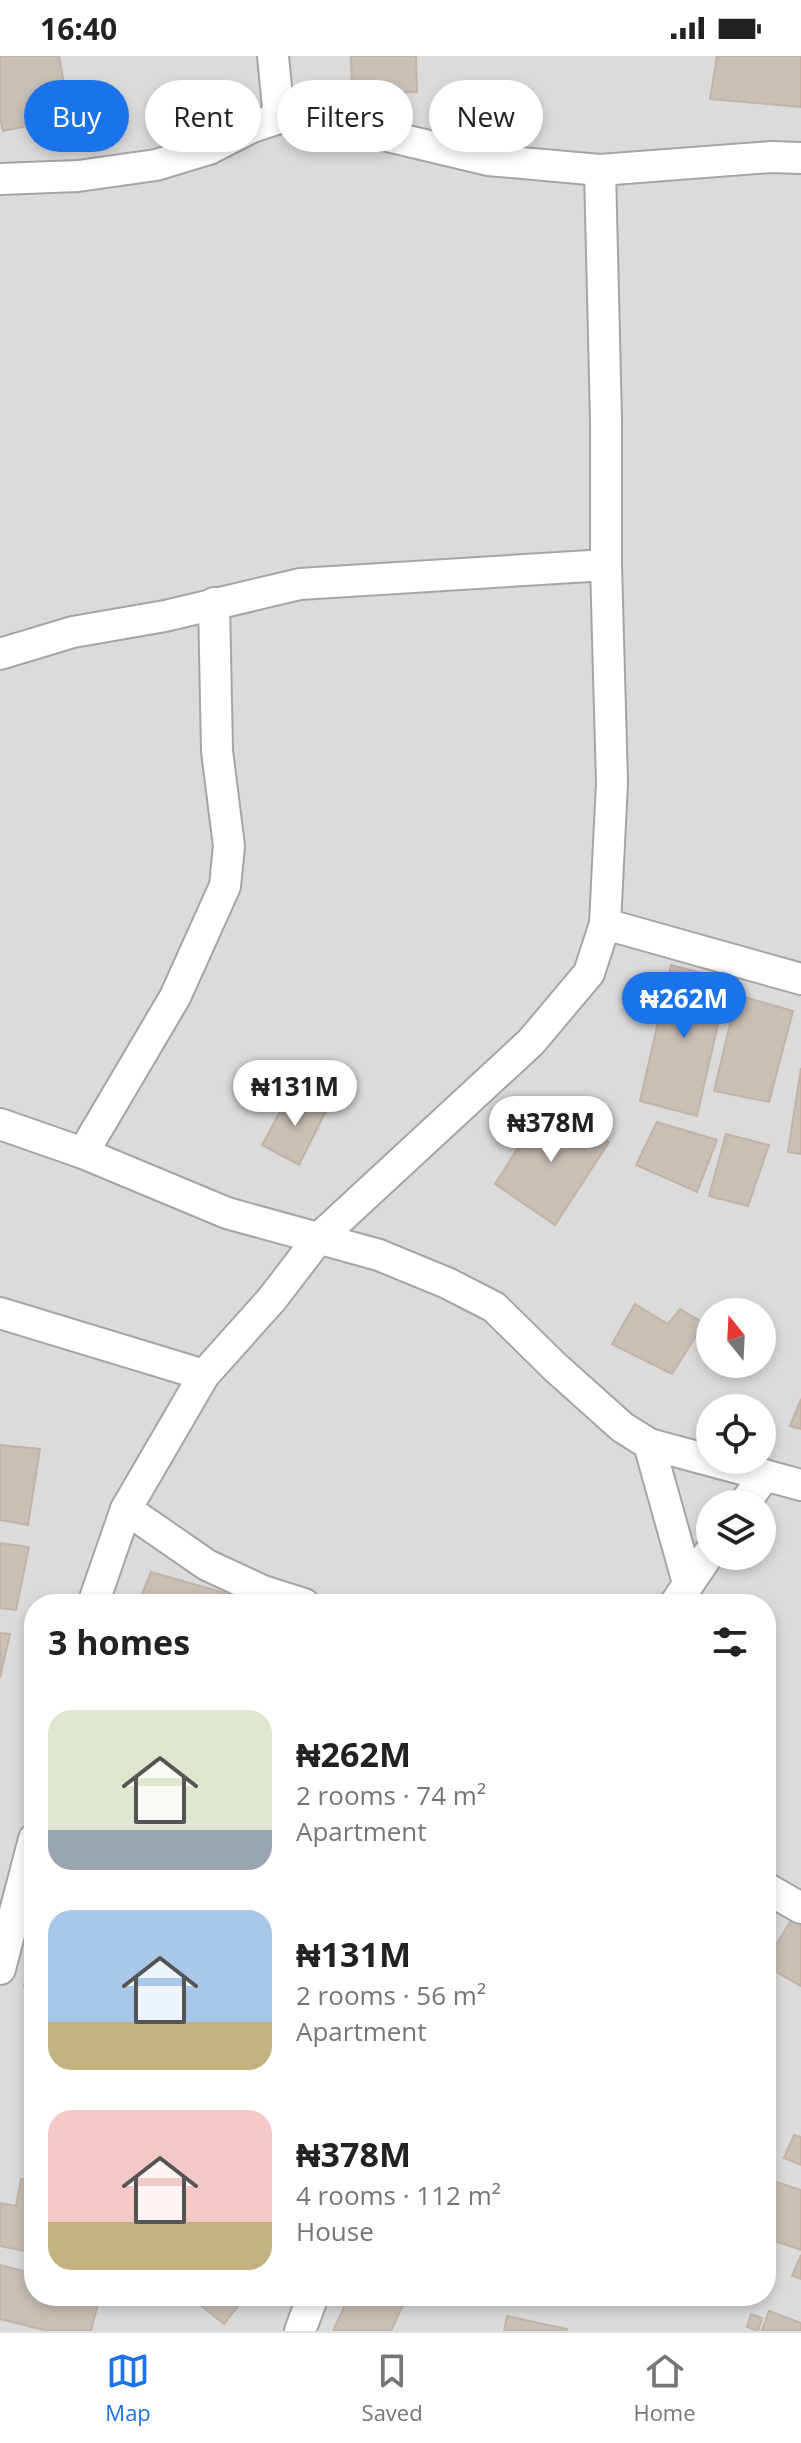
<!DOCTYPE html>
<html lang="en">
<head>
<meta charset="utf-8">
<style>
	body { margin:0; font-family:"Open Sans",sans-serif; background:#f6f6f6; color:#222; height:100vh; display:flex; flex-direction:column; font-size:30px; white-space:nowrap }
	* { box-sizing:border-box; margin:0 }
	p { font-size:26px; color:#767676 }
	.icon { flex:none; width:44px; height:44px; fill:none; stroke:currentColor; stroke-width:2; stroke-linecap:round; stroke-linejoin:round }
	.map { position:relative; flex:1; overflow:hidden }
	.drawer { position:absolute; left:24px; top:1538px; width:752px; height:712px; display:flex; flex-direction:column; background:#fff; border-radius:32px; box-shadow:0 4px 12px #0003 }
	.drawer>* { flex:none }
	.hud { position:absolute; left:24px; top:24px; width:754px; height:72px; display:flex; gap:16px }
	.needle { width:52px; rotate:342deg }
	.buttons { position:absolute; left:696px; top:1242px; display:grid; gap:16px }
	.buttons a { display:grid; place-items:center; width:80px; height:80px; border-radius:50%; background:#fff; box-shadow:0 4px 12px #0003; font-size:40px }
	.price { position:absolute; translate:-50% -68px; padding:0 18px; border-radius:28px; background:#fff; color:#222; font-size:26px; line-height:52px; filter:drop-shadow(0 2px 4px #0008) }
	.price::after { content:''; position:absolute; left:50%; top:48px; width:24px; height:18px; margin-left:-12px; background:inherit; clip-path:polygon(0 0,100% 0,50% 100%) }
	.price.current { background:#1a73e8; color:#fff }
	ul { padding:0; list-style:none }
	li { display:flex; align-items:center; gap:24px; height:200px; padding:0 24px }
	li span { display:grid; place-items:center; flex:none; width:224px; height:160px; border-radius:24px; color:#555 }
	li>.icon { margin-inline-start:auto }
	span .icon { width:96px; height:96px; fill:#fffc; stroke-width:1 }
	li b { font-size:34px }
	h2 { display:flex; justify-content:space-between; align-items:center; height:96px; padding:0 24px; font-size:34px }
	.chip { padding:0 28px; border-radius:36px; background:#fff; box-shadow:0 4px 12px #0003; font-size:28px; line-height:72px }
	.chip.current { background:#1a73e8; color:#fff }
	.status { display:flex; justify-content:space-between; align-items:center; height:56px; padding:0 40px; background:#fff; direction:ltr }
	.status svg { height:22px; fill:currentColor }
	.tab-bar { display:flex; justify-content:space-around; align-items:center; height:112px; border-top:2px solid #e0e0e0; background:#fff; font-size:22px; color:#767676 }
	.tab-bar a { display:grid; justify-items:center; gap:4px }
	.tab-bar .current { color:#1a73e8 }
	.map>svg:first-child { display:block }
	.residential { fill:#dcdbdb; fill-rule:evenodd }
	.building { fill:#c8bfb6; stroke:#c3b3a4; stroke-width:2 }
	.lines { fill:none; stroke-linecap:round; stroke-linejoin:round }
	.street-casing { stroke:#a5a5a5; stroke-width:34 }
	.street { stroke:#fff; stroke-width:30 }
</style>
</head>
<body>
<div class="status"><b>16:40</b><svg viewBox="0 0 49 12"><path d="M0 12V9h3v3zM5 12V6h3v6zM10 12V3h3v9zM15 12V0h3v12zM26 1h20v11H26zM47 4h2v5h-2z"/></svg></div>
<div class="map">
<svg width="801" height="2275" viewBox="0 0 801 2275">
	<rect width="100%" height="100%" fill="#f0ece3"/>
	<!-- residential -->
	<path class="residential" d="M0,0H801V2275H0ZM710,1256H762V1308H710ZM710,1352H762V1404H710ZM710,1448H762V1500H710ZM34,1548H766V2240H34Z"/>
	<!-- building -->
	<g class="building">
		<polygon points="0,0 59,0 70,61 3,75 0,63"/>
		<polygon points="351,0 416,0 417,36 352,36"/>
		<polygon points="717,0 801,0 801,51 710,43"/>
		<polygon points="671,909 728,924 697,1060 640,1045"/>
		<polygon points="737,939 793,955 769,1046 714,1035"/>
		<polygon points="801,1012 801,1098 788,1096"/>
		<polygon points="291,1035 327,1053 299,1109 262,1089"/>
		<polygon points="545,1049 609,1086 555,1169 495,1128"/>
		<polygon points="657,1066 717,1084 697,1136 636,1109"/>
		<polygon points="726,1078 769,1089 748,1150 709,1140"/>
		<polygon points="635,1248 668,1268 680,1253 704,1267 672,1318 612,1288"/>
		<polygon points="801,1343 801,1373 790,1370"/>
		<polygon points="0,1389 40,1393 28,1469 0,1464"/>
		<polygon points="0,1487 29,1491 16,1554 0,1552"/>
		<polygon points="151,1516 232,1539 229,1548 138,1548"/>
		<polygon points="0,1577 10,1578 0,1622"/>
		<polygon points="793,1861 801,1865 801,1930 766,1910 766,1905"/>
		<polygon points="32,1904 34,1905 34,1934 24,1930"/>
		<polygon points="34,2058 34,2095 26,2093"/>
		<polygon points="794,2079 801,2081 801,2109 784,2102"/>
		<polygon points="21,2123 34,2126 34,2197 0,2190 0,2147 16,2150"/>
		<polygon points="767,2123 801,2134 801,2194 766,2182"/>
		<polygon points="801,2199 801,2223 792,2220"/>
		<polygon points="0,2209 34,2218 34,2240 100,2240 91,2275 48,2275 0,2263"/>
		<polygon points="189,2240 246,2240 224,2268"/>
		<polygon points="349,2240 407,2240 391,2275 333,2275"/>
		<polygon points="769,2255 801,2267 801,2275 762,2274"/>
		<polygon points="751,2258 762,2262 758,2275 747,2271"/>
		<polygon points="507,2260 567,2273 567,2275 504,2275"/>
	</g>
	<g class="lines">
		<!-- street casing -->
		<g class="street-casing">
			<g id="street">
				<polyline points="273,0 279,62"/>
				<polyline points="0,123 78,120 156,109 209,93 252,71 279,62 320,64 488,104 600,114 771,101 801,102"/>
				<polyline points="0,598 73,576 165,560 300,528 606,509"/>
				<polyline points="605,868 801,923"/>
				<polyline points="0,1068 83,1097 227,1157 379,1199 447,1227 494,1251 554,1310 622,1371 649,1388 801,1429"/>
				<polyline points="83,1097 175,941 225,830 229,790 217,695 214,547"/>
				<polyline points="0,1257 204,1319"/>
				<polyline points="649,1388 688,1527"/>
				<polyline points="744,1448 765,1419"/>
				<polyline points="126,1453 207,1509 263,1535 304,1548"/>
				<polyline points="93,1548 126,1453 204,1319 272,1243 318,1183 531,986 589,917 605,868 612,727 606,509 606,364 600,114"/>
				<polyline points="675,1548 710,1496"/>
				<polyline points="766,1832 801,1852"/>
				<polyline points="0,1913 34,1783"/>
				<polyline points="300,2275 313,2240"/>
			</g>
		</g>
		<!-- street -->
		<use href="#street" class="street"/>
	</g>
</svg>
<div class="buttons">
<a><svg class="needle" viewBox="-14 -14 28 28"><path d="M0-13l5 13h-10z" fill="#e53935"/><path d="M0 13l5-13h-10z" fill="#767676"/></svg></a>
<a><svg class="icon" aria-label="locate" viewBox="0 0 24 24"><circle cx="12" cy="12" r="6"/><path d="M12 2v4M12 18v4M2 12h4M18 12h4"/></svg></a>
<a><svg class="icon" aria-label="layers" viewBox="0 0 24 24"><path d="M12 4l9 5-9 5-9-5zM3 14l9 5 9-5"/></svg></a>
</div>
<b class="price current" style="left:684px;top:984px">₦262M</b>
<b class="price" style="left:295px;top:1072px">₦131M</b>
<b class="price" style="left:551px;top:1108px">₦378M</b>
<div class="hud">
<a class="chip current">Buy</a>
<a class="chip">Rent</a>
<a class="chip">Filters</a>
<a class="chip">New</a>
</div>
<section class="drawer">
<h2>3 homes<svg class="icon" aria-label="filters" viewBox="0 0 24 24"><path d="M4 7h16M4 17h16"/><circle cx="9" cy="7" r="2"/><circle cx="15" cy="17" r="2"/></svg></h2>
<ul>
<li><span style="background:linear-gradient(#dfe7d0 75%,#9aa5b1 0)"><svg class="icon" aria-label="home" viewBox="0 0 24 24"><path d="M3 11l9-7 9 7M6 9v11h12V9"/></svg></span><div><b>₦262M</b><p>2 rooms · 74 m²</p><p>Apartment</p></div></li>
<li><span style="background:linear-gradient(#a9c7e8 70%,#c2b280 0)"><svg class="icon" aria-label="home" viewBox="0 0 24 24"><path d="M3 11l9-7 9 7M6 9v11h12V9"/></svg></span><div><b>₦131M</b><p>2 rooms · 56 m²</p><p>Apartment</p></div></li>
<li><span style="background:linear-gradient(#f6c9c9 70%,#c2b280 0)"><svg class="icon" aria-label="home" viewBox="0 0 24 24"><path d="M3 11l9-7 9 7M6 9v11h12V9"/></svg></span><div><b>₦378M</b><p>4 rooms · 112 m²</p><p>House</p></div></li>
</ul>
</section>
</div>
<nav class="tab-bar">
<a class="current"><svg class="icon" aria-label="map" viewBox="0 0 24 24"><path d="M3 6l6-2 6 2 6-2v14l-6 2-6-2-6 2zM9 4v14M15 6v14"/></svg>Map</a>
<a><svg class="icon" aria-label="saved" viewBox="0 0 24 24"><path d="M7 4h10v16l-5-4-5 4z"/></svg>Saved</a>
<a><svg class="icon" aria-label="home" viewBox="0 0 24 24"><path d="M3 11l9-7 9 7M6 9v11h12V9"/></svg>Home</a>
</nav>
</body>
</html>
